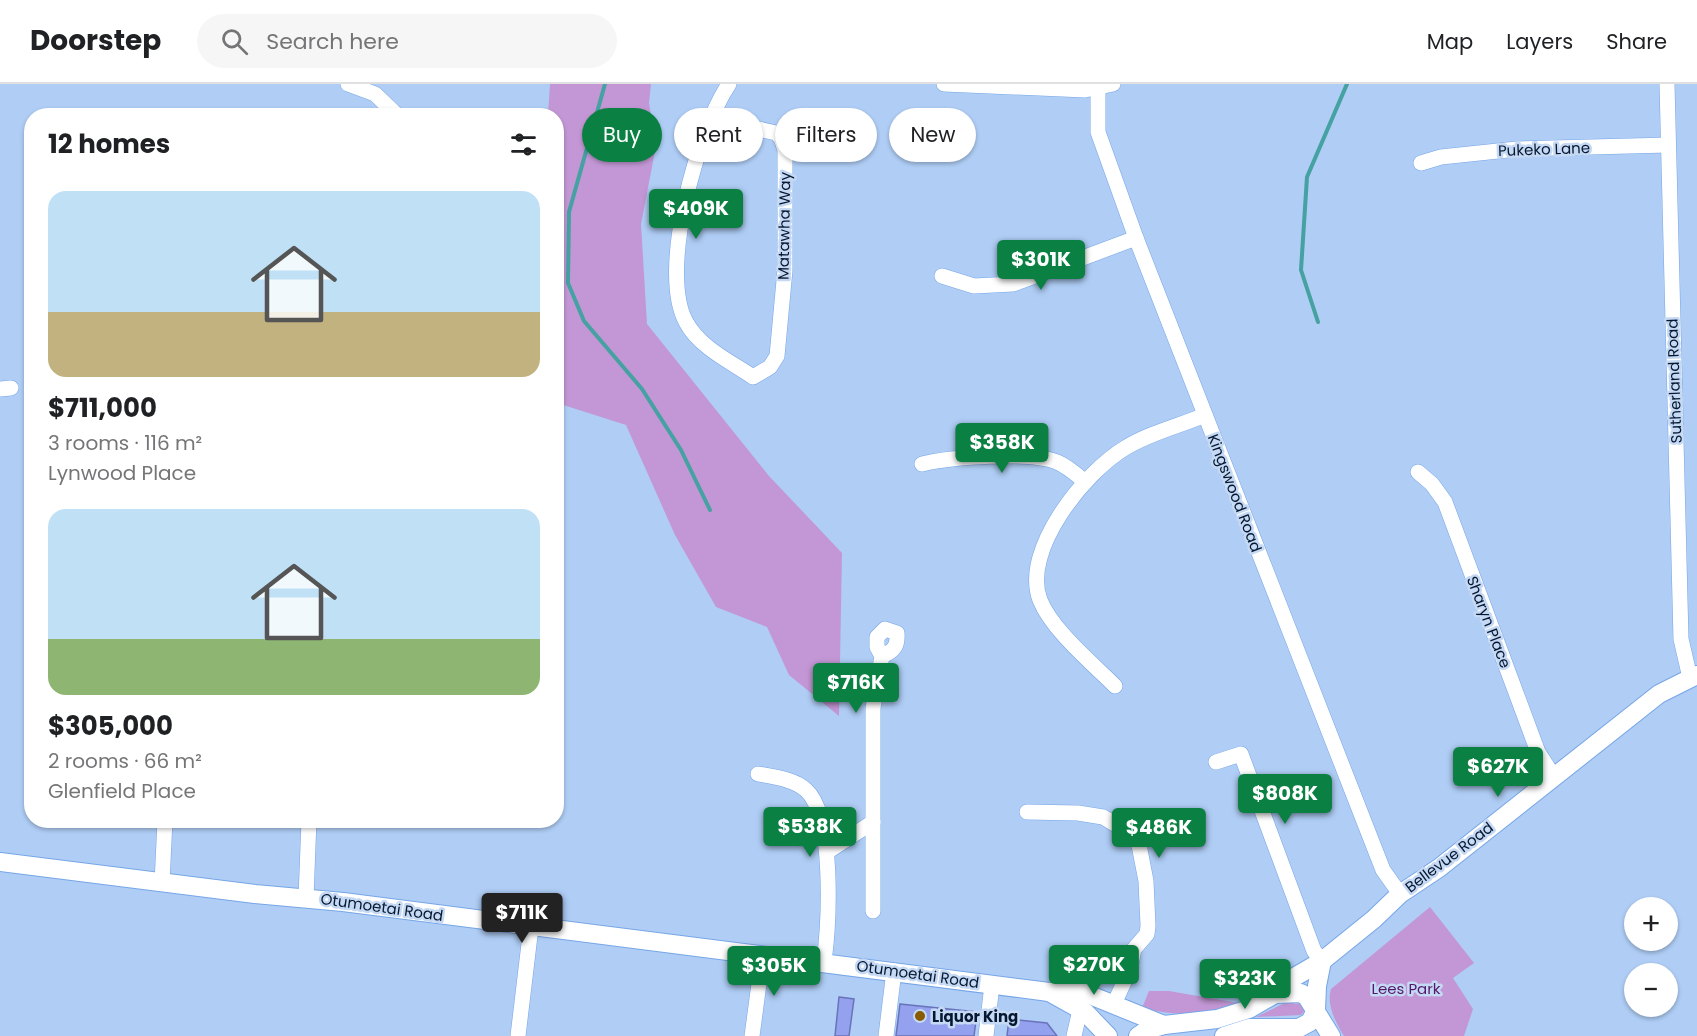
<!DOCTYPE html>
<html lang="en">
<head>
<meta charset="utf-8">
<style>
	body { margin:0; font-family:Poppins,sans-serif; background:#f6f6f6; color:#202124; height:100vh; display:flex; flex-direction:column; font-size:22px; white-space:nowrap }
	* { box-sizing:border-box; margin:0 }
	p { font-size:20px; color:#757577 }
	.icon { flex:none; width:33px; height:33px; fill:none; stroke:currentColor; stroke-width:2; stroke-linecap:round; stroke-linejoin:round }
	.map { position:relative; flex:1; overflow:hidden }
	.panel { position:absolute; left:24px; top:24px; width:540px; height:720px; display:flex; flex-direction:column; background:#fff; border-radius:24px; box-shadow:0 2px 4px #0004 }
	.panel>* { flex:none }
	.guide { position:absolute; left:582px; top:24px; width:570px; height:54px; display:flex; gap:12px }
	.buttons { position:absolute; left:1624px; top:813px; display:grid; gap:12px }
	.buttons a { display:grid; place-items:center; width:54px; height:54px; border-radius:50%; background:#fff; box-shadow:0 2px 4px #0004; font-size:30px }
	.price { position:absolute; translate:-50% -51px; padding:0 14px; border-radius:6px; background:#0b8043; color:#fff; font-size:20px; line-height:39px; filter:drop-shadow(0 2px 3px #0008) }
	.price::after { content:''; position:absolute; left:50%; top:36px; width:18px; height:14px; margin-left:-9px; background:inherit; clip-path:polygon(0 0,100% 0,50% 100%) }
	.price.current { background:#222; color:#fff }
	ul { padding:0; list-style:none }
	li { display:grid; align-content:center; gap:12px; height:318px; padding:0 24px }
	li span { display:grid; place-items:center; height:186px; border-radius:18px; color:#555 }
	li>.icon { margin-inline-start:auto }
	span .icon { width:108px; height:108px; fill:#fffc; stroke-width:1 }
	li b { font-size:26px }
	h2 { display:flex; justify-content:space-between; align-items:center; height:72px; padding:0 24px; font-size:26px }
	.pill { padding:0 21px; border-radius:27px; background:#fff; box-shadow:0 2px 4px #0004; font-size:21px; line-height:54px }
	.pill.current { background:#0b8043; color:#fff }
	header { display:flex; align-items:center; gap:36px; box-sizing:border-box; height:84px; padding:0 30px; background:#fff; border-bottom:2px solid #e0e0e0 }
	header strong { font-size:28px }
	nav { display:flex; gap:33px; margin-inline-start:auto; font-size:21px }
	.search { width:420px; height:54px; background:#f6f6f6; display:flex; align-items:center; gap:15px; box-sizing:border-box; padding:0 21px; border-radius:33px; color:#757577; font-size:22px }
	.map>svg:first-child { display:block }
	.green { fill:#c397d5 }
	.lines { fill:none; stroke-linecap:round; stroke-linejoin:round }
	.stream { stroke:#45a1a2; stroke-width:4 }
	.building { fill:#93a1ef; stroke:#6973b9; stroke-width:1.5 }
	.minor-casing { stroke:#76a6e7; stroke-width:16 }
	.major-casing { stroke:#76a6e7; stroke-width:20 }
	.minor { stroke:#fff; stroke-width:15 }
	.major { stroke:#fff; stroke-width:18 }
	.poi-dot { fill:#895b00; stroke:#c5d9f4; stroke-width:2 }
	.labels { text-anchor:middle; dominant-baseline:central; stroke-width:5; stroke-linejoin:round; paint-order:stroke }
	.street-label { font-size:15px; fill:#061831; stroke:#c5d9f4 }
	.park-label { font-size:15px; fill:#541869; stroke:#c5d9f4 }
	.poi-label { font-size:15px; font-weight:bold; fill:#061831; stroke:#c5d9f4; text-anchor:start }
</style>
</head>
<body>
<header>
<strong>Doorstep</strong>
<div class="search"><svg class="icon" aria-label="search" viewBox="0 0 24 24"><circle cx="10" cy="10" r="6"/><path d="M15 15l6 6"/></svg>Search here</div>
<nav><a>Map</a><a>Layers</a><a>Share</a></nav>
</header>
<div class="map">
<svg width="1697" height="952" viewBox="0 0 1697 952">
	<rect width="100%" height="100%" fill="#afcdf5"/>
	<!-- green -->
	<g class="green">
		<polygon points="550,0 651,0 649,19 656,62 641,140 647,240 769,392 842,469 839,632 789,591 767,543 716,523 675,451 626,341 557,319 556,32 548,31"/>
		<path d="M1430,823L1474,879L1453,894L1473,925L1464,952H1344C1336,939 1326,921 1331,905Z"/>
		<path d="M1149,907H1169L1238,919C1207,933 1175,932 1142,924Z"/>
		<polygon points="1291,916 1295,920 1301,919 1304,927 1301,931 1256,933"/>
	</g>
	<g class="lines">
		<!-- stream -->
		<g class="stream">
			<polyline points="605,0 569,128 568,199 584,237 642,305 681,366 710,426"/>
			<polyline points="1318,238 1301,186 1307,93 1347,0"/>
		</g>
	</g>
	<!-- building -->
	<g class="building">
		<polygon points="839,913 854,915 849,952 835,952"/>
		<polygon points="900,920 977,928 974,952 896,952"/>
		<polygon points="1009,935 1047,939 1057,952 1007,952"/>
	</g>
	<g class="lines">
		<!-- minor casing -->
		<g class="minor-casing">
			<g id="minor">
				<polyline points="348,0 375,10 398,32"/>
				<polyline points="944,0 1085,6 1113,0"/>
				<polyline points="1098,0 1098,48 1136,154 1383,786 1400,810"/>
				<polyline points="1667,0 1681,555 1690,594"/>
				<path d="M710,34L776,49L781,54L785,66V186L777,272L770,283L753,293C731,278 699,263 686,238C658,187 698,46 729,0"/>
				<polyline points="1421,79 1441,73 1517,65 1668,61"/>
				<polyline points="942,192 974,202 1013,200 1136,154"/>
				<polyline points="0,305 11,304"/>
				<path d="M922,380C951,373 1030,367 1057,378C1067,382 1076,390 1084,397"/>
				<polyline points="1418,388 1432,400 1445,418 1538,668 1554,693"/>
				<path d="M1115,602C1092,579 1052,546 1040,516C1021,466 1085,388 1125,364C1149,349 1179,342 1205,331"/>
				<polyline points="1216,678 1241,670 1314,867 1322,877"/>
				<path d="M758,690C774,693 794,695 806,706C835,732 829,840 824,878"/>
				<polyline points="1027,728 1078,729 1103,733 1130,749 1139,761 1146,797 1148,842 1147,850 1134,865 1130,885 1114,920"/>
				<polyline points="827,768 873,738"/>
				<polyline points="162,799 165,736"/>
				<polyline points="306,814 309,736"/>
				<path d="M873,827V624L882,572L877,563V553L885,545L897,549C898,562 894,567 882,572"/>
				<polyline points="518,952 531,843"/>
				<polyline points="752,952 763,870"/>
				<polyline points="886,952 894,887"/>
				<polyline points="986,952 992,901"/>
				<polyline points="1074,952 1080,926"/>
			</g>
		</g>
		<!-- major casing -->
		<g class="major-casing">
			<g id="major">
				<polyline points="0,778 255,810 343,818 1049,908 1067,906 1085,909 1164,941 1217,935 1249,925 1275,910 1301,909 1307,913 1331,952"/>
				<polyline points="1049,908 1085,928 1108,952"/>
				<polyline points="1275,910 1286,898 1322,877 1374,835 1400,810 1439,784 1659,610 1697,591"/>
				<polyline points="1138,952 1147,946 1164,941"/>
				<polyline points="1224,952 1249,944 1299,944 1310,938 1316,926 1317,902 1322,877"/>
			</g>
		</g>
		<!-- minor -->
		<use href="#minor" class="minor"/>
		<!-- major -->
		<use href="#major" class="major"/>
	</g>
	<!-- markers -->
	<circle class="poi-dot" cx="920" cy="932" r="6"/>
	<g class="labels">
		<!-- street labels -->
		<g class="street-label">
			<text transform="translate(1544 65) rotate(-2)">Pukeko Lane</text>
			<text transform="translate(784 142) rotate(-89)">Matawha Way</text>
			<text transform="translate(1674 297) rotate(-92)">Sutherland Road</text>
			<text transform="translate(1235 409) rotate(69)">Kingswood Road</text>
			<text transform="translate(1489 538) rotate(69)">Sharyn Place</text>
			<text transform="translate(1449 773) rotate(-37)">Bellevue Road</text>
			<text transform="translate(382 823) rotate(8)">Otumoetai Road</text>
			<text transform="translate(918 890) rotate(8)">Otumoetai Road</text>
		</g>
		<!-- park labels -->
		<g class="park-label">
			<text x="1406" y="904">Lees Park</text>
		</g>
		<!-- poi labels -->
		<g class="poi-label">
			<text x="932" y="932">Liquor King</text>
		</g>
	</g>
</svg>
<div class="buttons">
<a>+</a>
<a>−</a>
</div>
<b class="price" style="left:696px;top:156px">$409K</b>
<b class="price" style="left:1041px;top:207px">$301K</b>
<b class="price" style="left:1002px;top:390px">$358K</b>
<b class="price" style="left:856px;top:630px">$716K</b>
<b class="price" style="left:1498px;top:714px">$627K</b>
<b class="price" style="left:1285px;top:741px">$808K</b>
<b class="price" style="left:810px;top:774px">$538K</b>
<b class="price" style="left:1159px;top:775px">$486K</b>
<b class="price current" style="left:522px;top:860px">$711K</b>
<b class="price" style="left:1094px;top:912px">$270K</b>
<b class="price" style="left:774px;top:913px">$305K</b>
<b class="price" style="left:1245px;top:926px">$323K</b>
<div class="guide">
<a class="pill current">Buy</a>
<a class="pill">Rent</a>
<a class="pill">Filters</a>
<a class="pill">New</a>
</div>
<section class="panel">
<h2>12 homes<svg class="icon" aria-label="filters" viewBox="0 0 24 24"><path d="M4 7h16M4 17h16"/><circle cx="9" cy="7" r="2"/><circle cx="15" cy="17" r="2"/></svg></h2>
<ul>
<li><span style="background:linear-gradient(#bfe0f5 65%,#c2b280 0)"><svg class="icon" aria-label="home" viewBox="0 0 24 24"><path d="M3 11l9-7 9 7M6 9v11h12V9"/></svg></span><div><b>$711,000</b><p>3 rooms · 116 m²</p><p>Lynwood Place</p></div></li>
<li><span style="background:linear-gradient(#bfe0f5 70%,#8fb573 0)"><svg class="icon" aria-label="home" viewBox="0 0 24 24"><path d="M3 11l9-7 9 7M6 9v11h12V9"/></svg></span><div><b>$305,000</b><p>2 rooms · 66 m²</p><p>Glenfield Place</p></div></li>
</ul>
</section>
</div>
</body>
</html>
